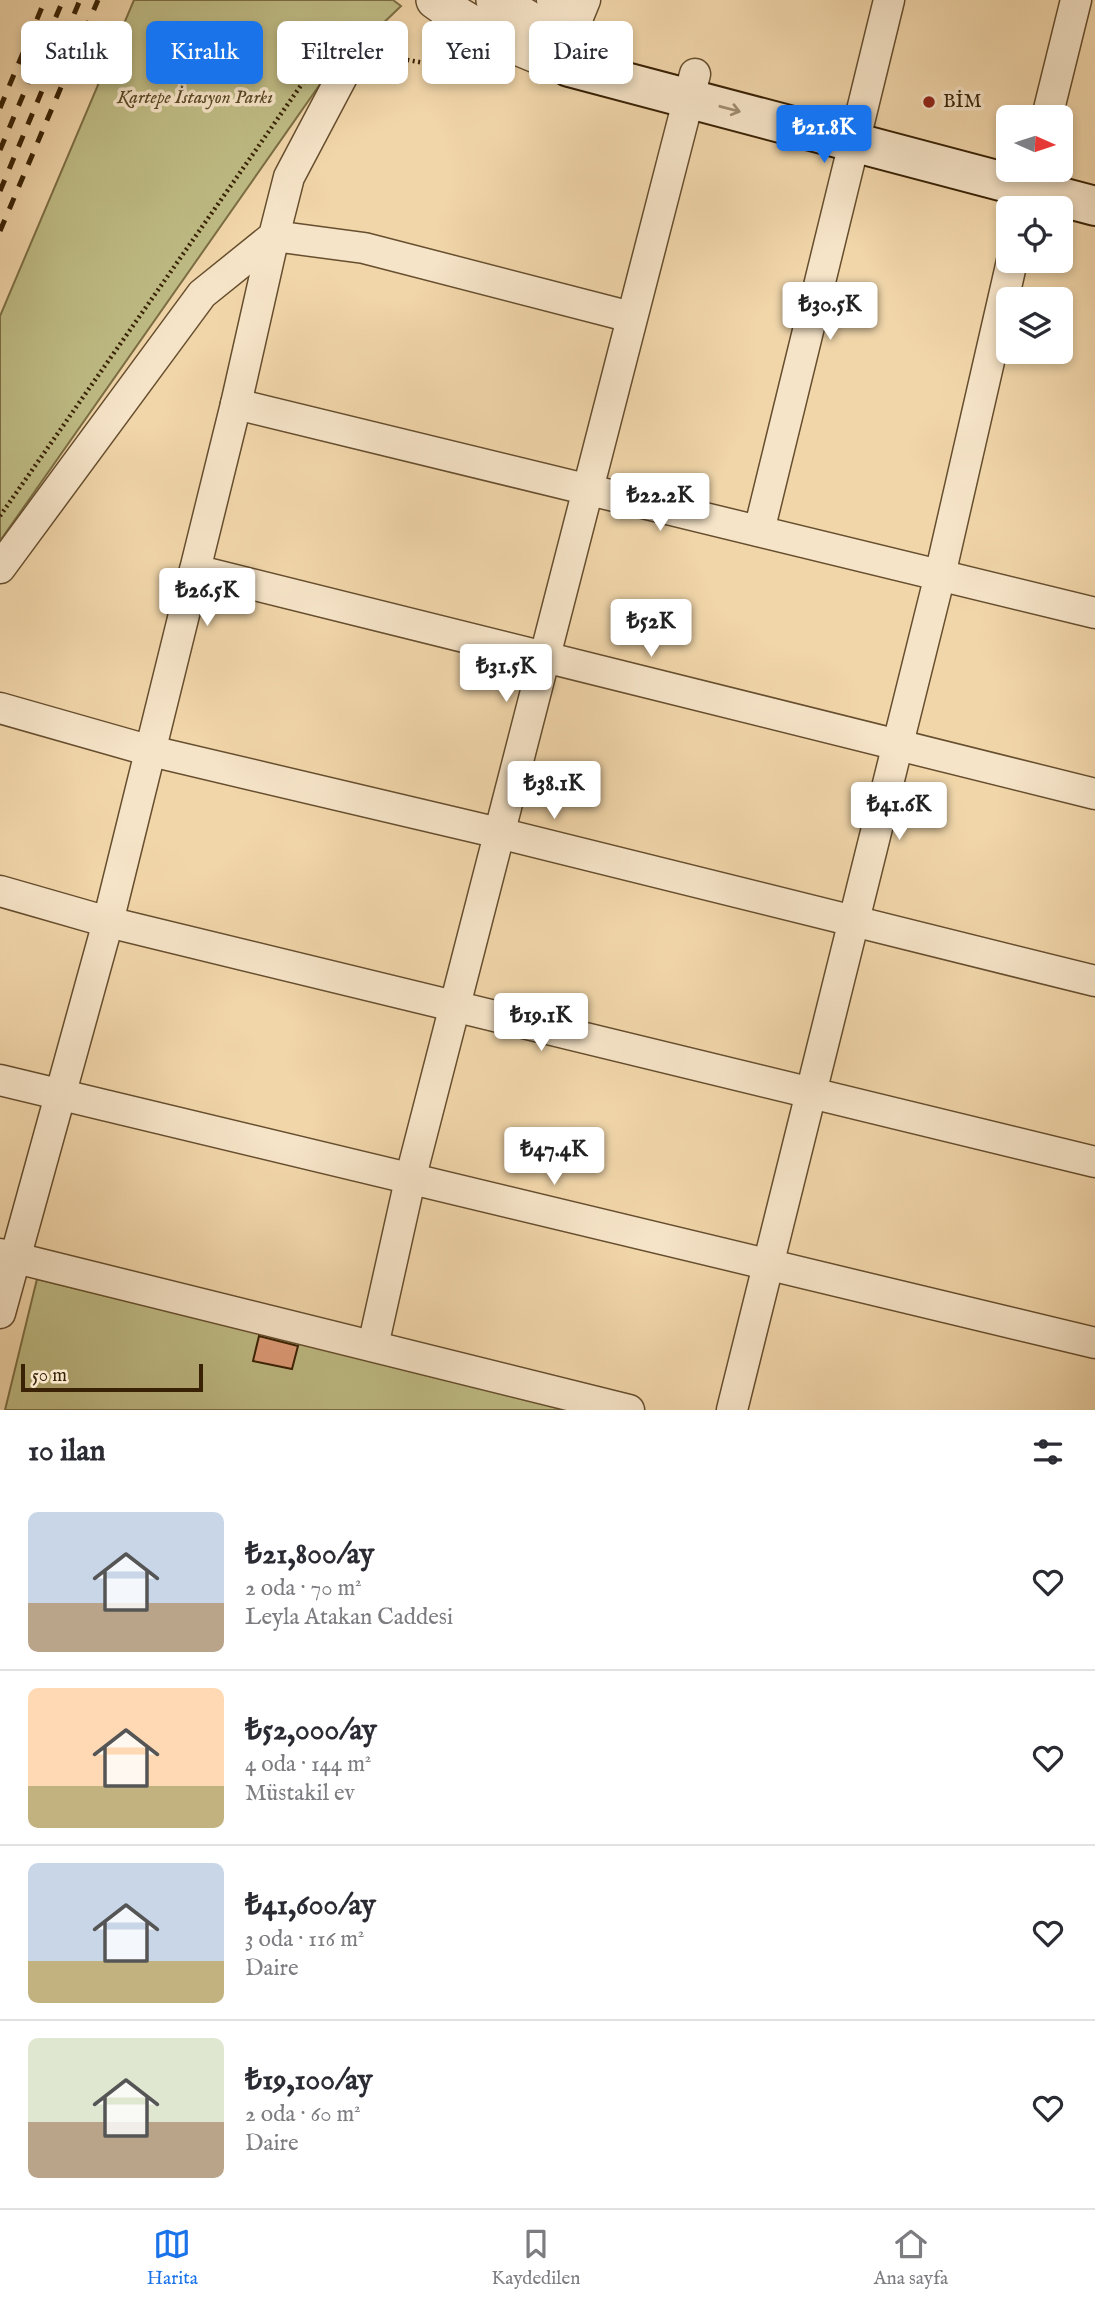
<!DOCTYPE html>
<html lang="tr">
<head>
<meta charset="utf-8">
<style>
	body { margin:0; font-family:"IM FELL English",serif; background:#f2f2f3; color:#2b2b33; height:100vh; display:flex; flex-direction:column; font-size:26px; white-space:nowrap }
	* { box-sizing:border-box; margin:0 }
	p { font-size:23px; color:#7c7c81 }
	.icon { flex:none; width:38px; height:38px; fill:none; stroke:currentColor; stroke-width:2; stroke-linecap:round; stroke-linejoin:round }
	.map { position:relative; height:1410px; overflow:hidden }
	.side { display:flex; flex-direction:column; background:#fff; flex:1 }
	.side>* { flex:none }
	.guide { position:absolute; left:21px; top:21px; width:700px; height:63px; display:flex; gap:14px }
	.needle { width:46px; rotate:93deg }
	.tools { position:absolute; left:996px; top:105px; display:grid; gap:14px }
	.tools a { display:grid; place-items:center; width:77px; height:77px; border-radius:10px; background:#fff; box-shadow:0 4px 10px #0003; font-size:35px }
	.scale { position:absolute; left:21px; bottom:18px; width:182px; box-sizing:border-box; padding-left:7px; border:4px solid #382104; border-top:0; font-size:19px; line-height:24px; white-space:nowrap; color:#382104; -webkit-text-stroke:5px #f6e4c8; paint-order:stroke }
	.price { position:absolute; translate:-50% -60px; padding:0 16px; border-radius:7px; background:#fff; color:#222; font-size:23px; line-height:46px; filter:drop-shadow(0 2px 4px #0008) }
	.price::after { content:''; position:absolute; left:50%; top:42px; width:21px; height:16px; margin-left:-10px; background:inherit; clip-path:polygon(0 0,100% 0,50% 100%) }
	.price.active { background:#1a73e8; color:#fff }
	ul { padding:0; list-style:none }
	li { display:flex; align-items:center; gap:21px; height:175px; padding:0 28px }
	li+li { border-top:2px solid #e1e1e2 }
	li span { display:grid; place-items:center; flex:none; width:196px; height:140px; border-radius:10px; color:#555 }
	li>.icon { margin-inline-start:auto }
	span .icon { width:84px; height:84px; fill:#fffc; stroke-width:1 }
	li b { font-size:30px }
	h2 { display:flex; justify-content:space-between; align-items:center; height:84px; padding:0 28px; font-size:30px }
	.tag { padding:0 24px; border-radius:10px; background:#fff; box-shadow:0 4px 10px #0003; font-size:24px; line-height:63px }
	.tag.active { background:#1a73e8; color:#fff }
	.tab-bar { display:flex; justify-content:space-around; align-items:center; height:98px; border-top:2px solid #e1e1e2; background:#fff; font-size:19px; color:#7c7c81 }
	.tab-bar a { display:grid; justify-items:center; gap:4px }
	.tab-bar .active { color:#1a73e8 }
	.map>svg:first-child { display:block }
	.green { fill:#bfbc85; stroke:#7c6e44; stroke-width:2 }
	.building { fill:#df9c78; stroke:#382104; stroke-width:2 }
	.lines { fill:none; stroke-linecap:round; stroke-linejoin:round }
	.minor-casing { stroke:#664e2e; stroke-width:33 }
	.tertiary-casing { stroke:#664e2e; stroke-width:40 }
	.secondary-casing { stroke:#382104; stroke-width:42 }
	.path { stroke:#382104; stroke-width:4.5; stroke-dasharray:2 3.5; stroke-linecap:butt }
	.minor { stroke:#f6e4c8; stroke-width:30 }
	.tertiary { stroke:#f6e4c8; stroke-width:37 }
	.secondary { stroke:#f6e4c8; stroke-width:38 }
	.rail { stroke:#382104; stroke-width:5; stroke-dasharray:12 12; stroke-linecap:butt }
	.oneway { stroke:#a08c70 }
	.poi-dot { fill:#8f2418; stroke:#f6e4c8; stroke-width:2.5 }
	.labels { text-anchor:middle; dominant-baseline:central; stroke-width:7; stroke-linejoin:round; paint-order:stroke }
	.park-label { font-size:19px; font-style:italic; fill:#5a4824; stroke:#f6e4c8 }
	.poi-label { font-size:19px; fill:#382104; stroke:#f6e4c8; text-anchor:start }
</style>
</head>
<body>
<div class="map">
<svg width="1095" height="1410" viewBox="0 0 1095 1410">
	<rect width="100%" height="100%" fill="#f1d6aa"/>
	<filter id="stains"><feTurbulence type="fractalNoise" baseFrequency=".00286" numOctaves="4"/><feColorMatrix values="0 0 0 0 .2 0 0 0 0 .09 0 0 0 0 .02 0 0 0 .5 -.17"/></filter>
	<radialGradient id="worn" r=".72"><stop offset=".6" stop-color="#630" stop-opacity="0"/><stop offset="1" stop-color="#630" stop-opacity=".3"/></radialGradient>
	<!-- green -->
	<g class="green">
		<polygon points="134,0 393,0 401,6 321,83 0,541 0,316"/>
		<polygon points="37,1279 574,1410 5,1410"/>
	</g>
	<!-- building -->
	<polygon class="building" points="259,1336 298,1346 292,1369 253,1361"/>
	<g class="lines">
		<!-- minor casing -->
		<g class="minor-casing">
			<g id="minor">
				<polyline points="552,0 578,17"/>
				<polyline points="570,64 578,17 585,0"/>
				<polyline points="1047,117 1076,0"/>
				<polyline points="236,404 1095,613"/>
				<polyline points="759,531 889,0"/>
				<polyline points="0,568 202,294 274,236 289,177 345,71"/>
				<polyline points="195,570 1095,794"/>
				<polyline points="0,708 151,751 499,833 1095,981"/>
				<polyline points="0,891 108,922 1095,1162"/>
				<polyline points="0,1080 1095,1343"/>
				<polyline points="0,1254 629,1410"/>
				<polyline points="0,1313 108,922 236,404 274,236 364,248 631,317"/>
				<polyline points="373,1346 410,1180 695,74"/>
				<polyline points="732,1410 940,575 1012,261"/>
			</g>
		</g>
		<!-- tertiary casing -->
		<g class="tertiary-casing">
			<g id="tertiary">
				<path d="M435,0C474,30 523,49 569,67"/>
				<polyline points="495,0 541,27 574,42"/>
			</g>
		</g>
		<!-- secondary casing -->
		<g class="secondary-casing">
			<polyline id="secondary" points="569,67 1095,206"/>
		</g>
		<!-- path -->
		<g class="path">
			<polyline points="364,52 430,64 497,72"/>
			<polyline points="0,516 318,61"/>
		</g>
		<!-- minor -->
		<use href="#minor" class="minor"/>
		<!-- tertiary -->
		<use href="#tertiary" class="tertiary"/>
		<!-- secondary -->
		<use href="#secondary" class="secondary"/>
		<!-- rail -->
		<g class="rail">
			<polyline points="0,108 45,0"/>
			<polyline points="0,150 63,0"/>
			<polyline points="0,191 80,0"/>
			<polyline points="0,231 98,0"/>
		</g>
	</g>
	<!-- one-way arrows -->
	<defs><path id="oneway-shaft" d="M-6 0H5M1.5-3L5.5 0L1.5 3" fill="none" stroke-width="1.6" stroke-linecap="round" stroke-linejoin="round" transform="scale(1.75)"/></defs>
	<use class="oneway" href="#oneway-shaft" transform="translate(730 109) rotate(15)"/>
	<!-- markers -->
	<circle class="poi-dot" cx="929" cy="102" r="7"/>
	<g class="labels">
		<!-- park labels -->
		<g class="park-label">
			<text x="195" y="98">Kartepe İstasyon Parkı</text>
		</g>
		<!-- poi labels -->
		<g class="poi-label">
			<text x="943" y="102">BİM</text>
		</g>
	</g>
	<rect width="100%" height="100%" filter="url(#stains)"/>
	<rect width="100%" height="100%" fill="url(#worn)"/>
</svg>
<div class="tools">
<a><svg class="needle" viewBox="-14 -14 28 28"><path d="M0-13l5 13h-10z" fill="#e53935"/><path d="M0 13l5-13h-10z" fill="#7c7c81"/></svg></a>
<a><svg class="icon" aria-label="locate" viewBox="0 0 24 24"><circle cx="12" cy="12" r="6"/><path d="M12 2v4M12 18v4M2 12h4M18 12h4"/></svg></a>
<a><svg class="icon" aria-label="layers" viewBox="0 0 24 24"><path d="M12 4l9 5-9 5-9-5zM3 14l9 5 9-5"/></svg></a>
</div>
<div class="scale">50 m</div>
<b class="price active" style="left:824px;top:165px">₺21.8K</b>
<b class="price" style="left:830px;top:342px">₺30.5K</b>
<b class="price" style="left:660px;top:533px">₺22.2K</b>
<b class="price" style="left:207px;top:628px">₺26.5K</b>
<b class="price" style="left:651px;top:659px">₺52K</b>
<b class="price" style="left:506px;top:704px">₺31.5K</b>
<b class="price" style="left:554px;top:821px">₺38.1K</b>
<b class="price" style="left:899px;top:842px">₺41.6K</b>
<b class="price" style="left:541px;top:1053px">₺19.1K</b>
<b class="price" style="left:554px;top:1187px">₺47.4K</b>
<div class="guide">
<a class="tag">Satılık</a>
<a class="tag active">Kiralık</a>
<a class="tag">Filtreler</a>
<a class="tag">Yeni</a>
<a class="tag">Daire</a>
</div>
</div>
<section class="side">
<h2>10 ilan<svg class="icon" aria-label="filters" viewBox="0 0 24 24"><path d="M4 7h16M4 17h16"/><circle cx="9" cy="7" r="2"/><circle cx="15" cy="17" r="2"/></svg></h2>
<ul>
<li><span style="background:linear-gradient(#c9d6e8 65%,#b9a48a 0)"><svg class="icon" aria-label="home" viewBox="0 0 24 24"><path d="M3 11l9-7 9 7M6 9v11h12V9"/></svg></span><div><b>₺21,800/ay</b><p>2 oda · 70 m²</p><p>Leyla Atakan Caddesi</p></div><svg class="icon" aria-label="heart" viewBox="0 0 24 24"><path d="M12 20l-8-8c-3-5 5-10 8-4 3-6 11-1 8 4z"/></svg></li>
<li><span style="background:linear-gradient(#ffd9b3 70%,#c2b280 0)"><svg class="icon" aria-label="home" viewBox="0 0 24 24"><path d="M3 11l9-7 9 7M6 9v11h12V9"/></svg></span><div><b>₺52,000/ay</b><p>4 oda · 144 m²</p><p>Müstakil ev</p></div><svg class="icon" aria-label="heart" viewBox="0 0 24 24"><path d="M12 20l-8-8c-3-5 5-10 8-4 3-6 11-1 8 4z"/></svg></li>
<li><span style="background:linear-gradient(#c9d6e8 70%,#c2b280 0)"><svg class="icon" aria-label="home" viewBox="0 0 24 24"><path d="M3 11l9-7 9 7M6 9v11h12V9"/></svg></span><div><b>₺41,600/ay</b><p>3 oda · 116 m²</p><p>Daire</p></div><svg class="icon" aria-label="heart" viewBox="0 0 24 24"><path d="M12 20l-8-8c-3-5 5-10 8-4 3-6 11-1 8 4z"/></svg></li>
<li><span style="background:linear-gradient(#dfe7d0 60%,#b9a48a 0)"><svg class="icon" aria-label="home" viewBox="0 0 24 24"><path d="M3 11l9-7 9 7M6 9v11h12V9"/></svg></span><div><b>₺19,100/ay</b><p>2 oda · 60 m²</p><p>Daire</p></div><svg class="icon" aria-label="heart" viewBox="0 0 24 24"><path d="M12 20l-8-8c-3-5 5-10 8-4 3-6 11-1 8 4z"/></svg></li>
</ul>
</section>
<nav class="tab-bar">
<a class="active"><svg class="icon" aria-label="map" viewBox="0 0 24 24"><path d="M3 6l6-2 6 2 6-2v14l-6 2-6-2-6 2zM9 4v14M15 6v14"/></svg>Harita</a>
<a><svg class="icon" aria-label="saved" viewBox="0 0 24 24"><path d="M7 4h10v16l-5-4-5 4z"/></svg>Kaydedilen</a>
<a><svg class="icon" aria-label="home" viewBox="0 0 24 24"><path d="M3 11l9-7 9 7M6 9v11h12V9"/></svg>Ana sayfa</a>
</nav>
</body>
</html>
